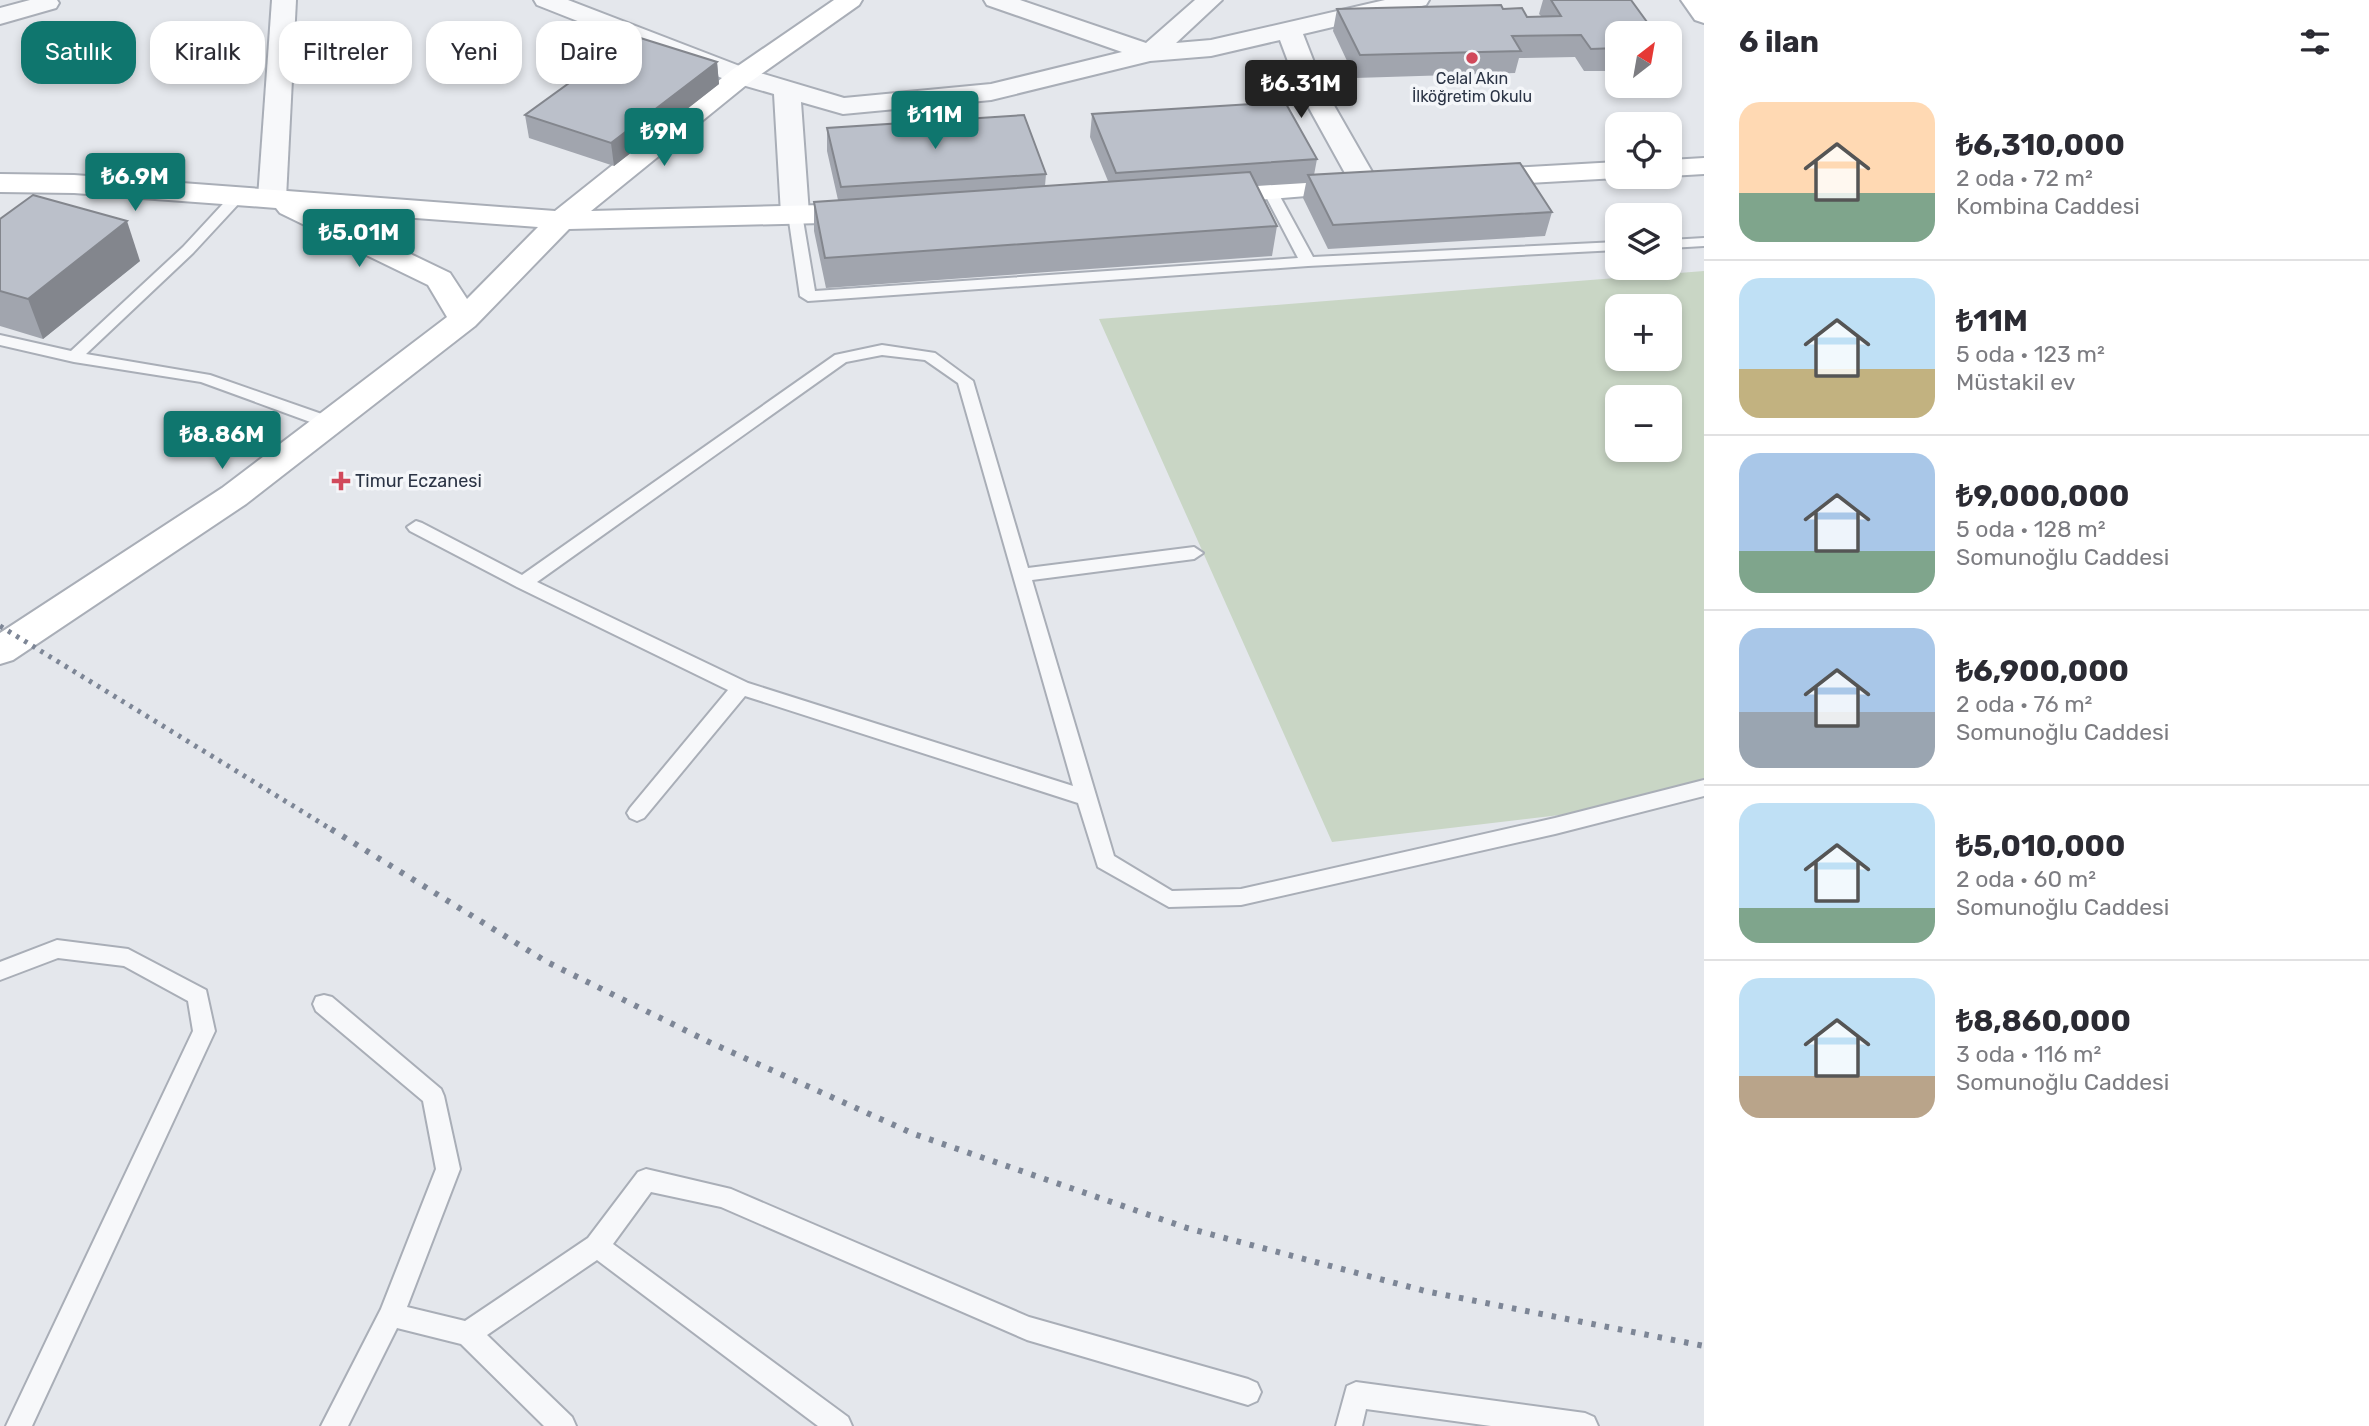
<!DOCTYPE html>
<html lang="tr">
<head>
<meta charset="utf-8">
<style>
	body { margin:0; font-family:Rubik,sans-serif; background:#f2f2f3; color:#2b2b33; height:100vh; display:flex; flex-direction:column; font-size:26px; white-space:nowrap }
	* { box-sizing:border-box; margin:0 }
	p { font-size:23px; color:#7c7c81 }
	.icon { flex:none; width:38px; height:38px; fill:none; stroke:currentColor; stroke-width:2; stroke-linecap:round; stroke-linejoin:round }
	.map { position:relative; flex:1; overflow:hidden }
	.panel { display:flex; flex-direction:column; background:#fff; width:665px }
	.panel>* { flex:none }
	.top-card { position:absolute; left:21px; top:21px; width:665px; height:63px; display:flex; gap:14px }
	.needle { width:46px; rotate:31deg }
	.controls { position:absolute; left:1605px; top:21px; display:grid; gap:14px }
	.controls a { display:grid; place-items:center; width:77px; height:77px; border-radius:14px; background:#fff; box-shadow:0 4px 10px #0003; font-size:35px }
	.price { position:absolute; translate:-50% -60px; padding:0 16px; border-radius:7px; background:#0f766e; color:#fff; font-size:23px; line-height:46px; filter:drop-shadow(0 2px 4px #0008) }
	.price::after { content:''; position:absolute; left:50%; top:42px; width:21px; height:16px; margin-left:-10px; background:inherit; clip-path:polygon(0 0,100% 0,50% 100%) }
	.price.selected { background:#222; color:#fff }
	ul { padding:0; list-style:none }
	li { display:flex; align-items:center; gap:21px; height:175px; padding:0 35px }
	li+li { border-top:2px solid #e1e1e2 }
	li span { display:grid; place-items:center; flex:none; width:196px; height:140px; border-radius:21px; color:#555 }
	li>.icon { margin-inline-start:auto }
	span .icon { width:84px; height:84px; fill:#fffc; stroke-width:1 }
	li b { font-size:30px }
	h2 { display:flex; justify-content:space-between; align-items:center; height:84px; padding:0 35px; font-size:30px }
	.tag { padding:0 24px; border-radius:21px; background:#fff; box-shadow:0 4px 10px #0003; font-size:24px; line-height:63px }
	.tag.selected { background:#0f766e; color:#fff }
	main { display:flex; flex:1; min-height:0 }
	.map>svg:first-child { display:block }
	.green { fill:#c9d6c5; fill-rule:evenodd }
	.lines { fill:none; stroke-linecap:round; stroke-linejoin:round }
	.lane-casing { stroke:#a9aeb7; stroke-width:4 }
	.street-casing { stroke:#a9aeb7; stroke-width:4 }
	.secondary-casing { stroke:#a9aeb7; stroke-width:4 }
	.lane { fill:#f7f8fa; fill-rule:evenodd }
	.street { fill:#f7f8fa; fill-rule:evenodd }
	.secondary { fill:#fff; fill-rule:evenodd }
	.rail-far1 { stroke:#7d8696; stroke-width:5; stroke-dasharray:3.5 6; stroke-linecap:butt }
	.rail { stroke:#7d8696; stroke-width:6; stroke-dasharray:4.5 9; stroke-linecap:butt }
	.wall { fill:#a1a5ae }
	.shaded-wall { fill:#83868d }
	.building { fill:#bbc0ca; stroke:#83868d; stroke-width:2 }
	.poi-dot { fill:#d1495b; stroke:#f4f6f9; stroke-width:2.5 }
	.labels { text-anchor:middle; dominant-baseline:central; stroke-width:7; stroke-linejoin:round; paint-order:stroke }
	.far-poi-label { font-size:16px; fill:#2b3445; stroke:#f4f6f9 }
	.poi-label { font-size:18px; fill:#2b3445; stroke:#f4f6f9; text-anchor:start }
</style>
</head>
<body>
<main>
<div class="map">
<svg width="1704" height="1426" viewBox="0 0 1704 1426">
	<rect width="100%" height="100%" fill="#e4e7ec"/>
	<!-- green -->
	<path class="green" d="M1704,271V798L1332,842L1099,319ZM1617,306H1670V359H1617ZM1617,397H1670V450H1617Z"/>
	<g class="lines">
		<!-- lane casing -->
		<g class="lane-casing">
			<g id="lane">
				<polygon points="1270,187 1277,191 1313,257 1617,242 1617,250 1308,266 808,301 800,296 788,214 795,210 802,214 815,291 1298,258 1263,191"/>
				<polygon points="238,192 245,196 243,199 193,253 86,354 210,375 336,419 338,423 336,427 324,427 201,382 74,362 0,345 0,335 71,351 183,247 233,193"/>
				<polygon points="1704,238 1704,246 1670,248 1670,240"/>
				<path d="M882,345L935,353L973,381L1028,568L1194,547L1203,553L1194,559L1032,580L1114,856L1172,891L1241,889L1555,818L1704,780V796L1555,834L1241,905L1169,907L1098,867L1078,803L745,696L644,818L637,821L630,818L627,813L630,808L728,690L517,587L410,531L407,527L416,521L422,523L522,575L835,355ZM882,355L925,360L958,383L1073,786L748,683L537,582L846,362Z"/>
				<polygon points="57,940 128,949 206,990 215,1031 32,1426 6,1426 193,1031 188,1001 124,966 58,958 0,980 0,962"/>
				<polygon points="324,995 332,997 441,1089 444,1096 460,1169 407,1307 465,1321 588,1238 638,1172 646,1169 731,1189 1029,1317 1248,1379 1257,1383 1261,1392 1257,1401 1248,1405 1027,1340 721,1207 651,1192 613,1244 848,1417 852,1426 818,1426 597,1260 487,1335 572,1417 576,1426 544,1426 461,1344 397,1328 348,1426 321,1426 381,1309 436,1169 423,1101 316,1011 313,1004 316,997"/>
				<polygon points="1356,1382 1585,1413 1594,1417 1598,1426 1491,1426 1366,1409 1362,1426 1336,1426 1347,1386"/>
			</g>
		</g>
		<!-- street casing -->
		<g class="street-casing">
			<g id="street">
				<polygon points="30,0 57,0 59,3 56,8 0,24 0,8"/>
				<polygon points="272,0 296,0 286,198 282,204 272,207 262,204 258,198"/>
				<polygon points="534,0 568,0 750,70 844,98 991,84 1122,52 987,5 984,0 1020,0 1146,43 1195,0 1222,0 1176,43 1211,40 1385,0 1429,0 1426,5 1303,34 1324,88 1379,184 1375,190 1365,193 1355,190 1351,184 1298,88 1280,40 1211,56 1150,61 991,100 843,114 801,102 809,214 805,220 795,223 785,220 781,214 774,94 732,82 537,5"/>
			</g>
		</g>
		<!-- secondary casing -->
		<g class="secondary-casing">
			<g id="secondary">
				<path d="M834,0H862L859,5L750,82L591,211L864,204L874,207L878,213L874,219L864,222L569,229L475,326L246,504L13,660L0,664V633L222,488L447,317L428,285L280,213L276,208L74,193L0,192V174L74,175L555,211L732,70ZM321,211L538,227L467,299L450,273Z"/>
				<polygon points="1681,0 1704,0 1704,23 1695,20"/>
				<polygon points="1704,158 1704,174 1670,176 1670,160"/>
				<polygon points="1617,162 1617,177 1624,177 1617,178 1473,186 1463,184 1459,178 1463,172 1473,170"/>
				<polygon points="1357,176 1367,179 1371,185 1367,191 1208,204 1198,201 1194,195 1198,189 1208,186"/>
			</g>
		</g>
		<!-- lane -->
		<use href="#lane" class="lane"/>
		<!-- street -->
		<use href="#street" class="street"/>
		<!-- secondary -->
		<use href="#secondary" class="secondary"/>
		<!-- rail-far1 -->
		<polyline class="rail-far1" points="0,626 334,831"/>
		<!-- rail -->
		<polyline class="rail" points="331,829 547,962 709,1042 914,1134 1187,1228 1425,1291 1704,1346"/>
	</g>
	<!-- wall -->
	<g class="wall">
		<polygon points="1543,0 1631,0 1617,33 1617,71 1584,71 1575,57 1519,58 1515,73 1355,78 1333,31 1337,9 1503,9 1527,17 1541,16 1539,14"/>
		<polygon points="717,62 719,84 614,166 529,138 525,115"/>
		<polygon points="1092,114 1317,159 1314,175 1552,212 1545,236 1328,249 1303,198 1306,183 1257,186 1277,226 1272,256 826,288 814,231 814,202 838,200 827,151 827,128 1046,174 1045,186 1108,181 1090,137"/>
		<polygon points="0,219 140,261 43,339 0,326"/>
	</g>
	<!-- shaded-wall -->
	<g class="shaded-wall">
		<polygon points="717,62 719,84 614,166 611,143"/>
		<polygon points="127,221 140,261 43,339 28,299"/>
	</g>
	<!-- building -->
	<g class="building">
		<polygon points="1551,0 1631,0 1655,33 1617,33 1617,48 1591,49 1581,35 1512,36 1521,51 1360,55 1337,9 1501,5 1503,9 1522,8 1527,17 1561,16"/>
		<polygon points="634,36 717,62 611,143 525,115"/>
		<polygon points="1285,102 1317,159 1116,173 1092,114"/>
		<polygon points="1024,115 1046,174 841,187 827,128"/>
		<polygon points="1520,163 1552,212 1333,225 1308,175"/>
		<polygon points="1250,172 1277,226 825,258 814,202"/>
		<polygon points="33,195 127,221 28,299 0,291 0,219"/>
	</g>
	<!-- markers -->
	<g class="poi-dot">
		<circle cx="1472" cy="58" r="7"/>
		<path d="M337.5 470.5h7v7h7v7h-7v7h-7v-7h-7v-7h7z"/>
	</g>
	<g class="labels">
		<!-- far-poi labels -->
		<g class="far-poi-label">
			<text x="1472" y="78">Celal Akın<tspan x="1472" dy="18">İlköğretim Okulu</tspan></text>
		</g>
		<!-- poi labels -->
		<g class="poi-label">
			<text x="355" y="481">Timur Eczanesi</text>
		</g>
	</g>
</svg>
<div class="controls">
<a><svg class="needle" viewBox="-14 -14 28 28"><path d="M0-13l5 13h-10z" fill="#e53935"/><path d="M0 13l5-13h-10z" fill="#7c7c81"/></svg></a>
<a><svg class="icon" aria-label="locate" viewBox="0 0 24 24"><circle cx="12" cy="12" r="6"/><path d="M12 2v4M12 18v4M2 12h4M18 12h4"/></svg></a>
<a><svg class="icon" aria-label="layers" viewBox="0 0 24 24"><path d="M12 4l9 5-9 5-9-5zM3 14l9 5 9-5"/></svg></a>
<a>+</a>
<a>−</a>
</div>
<b class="price selected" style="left:1301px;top:120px">₺6.31M</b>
<b class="price" style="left:935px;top:151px">₺11M</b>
<b class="price" style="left:664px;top:168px">₺9M</b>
<b class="price" style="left:135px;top:213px">₺6.9M</b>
<b class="price" style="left:359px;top:269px">₺5.01M</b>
<b class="price" style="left:222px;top:471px">₺8.86M</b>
<div class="top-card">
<a class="tag selected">Satılık</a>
<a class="tag">Kiralık</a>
<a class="tag">Filtreler</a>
<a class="tag">Yeni</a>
<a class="tag">Daire</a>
</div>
</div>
<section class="panel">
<h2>6 ilan<svg class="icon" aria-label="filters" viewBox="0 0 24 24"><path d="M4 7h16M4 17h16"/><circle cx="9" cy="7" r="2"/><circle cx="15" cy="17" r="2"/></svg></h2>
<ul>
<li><span style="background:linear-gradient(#ffd9b3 65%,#7fa58c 0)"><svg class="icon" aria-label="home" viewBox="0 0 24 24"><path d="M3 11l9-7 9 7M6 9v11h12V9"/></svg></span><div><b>₺6,310,000</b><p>2 oda · 72 m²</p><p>Kombina Caddesi</p></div></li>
<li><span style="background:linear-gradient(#bfe0f5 65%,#c2b280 0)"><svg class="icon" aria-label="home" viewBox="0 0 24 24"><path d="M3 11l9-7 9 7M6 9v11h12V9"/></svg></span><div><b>₺11M</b><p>5 oda · 123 m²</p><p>Müstakil ev</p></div></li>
<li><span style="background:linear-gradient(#a9c7e8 70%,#7fa58c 0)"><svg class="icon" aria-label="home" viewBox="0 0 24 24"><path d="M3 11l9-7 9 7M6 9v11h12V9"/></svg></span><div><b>₺9,000,000</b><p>5 oda · 128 m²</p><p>Somunoğlu Caddesi</p></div></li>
<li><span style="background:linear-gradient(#a9c7e8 60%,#9aa5b1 0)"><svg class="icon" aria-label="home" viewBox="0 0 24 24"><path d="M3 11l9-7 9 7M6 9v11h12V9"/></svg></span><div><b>₺6,900,000</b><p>2 oda · 76 m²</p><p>Somunoğlu Caddesi</p></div></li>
<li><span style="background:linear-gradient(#bfe0f5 75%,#7fa58c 0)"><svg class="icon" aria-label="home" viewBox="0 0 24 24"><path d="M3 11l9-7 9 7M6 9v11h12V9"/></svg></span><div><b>₺5,010,000</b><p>2 oda · 60 m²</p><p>Somunoğlu Caddesi</p></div></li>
<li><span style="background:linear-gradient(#bfe0f5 70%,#b9a48a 0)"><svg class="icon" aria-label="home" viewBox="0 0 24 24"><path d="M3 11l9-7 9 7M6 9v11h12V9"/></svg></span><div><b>₺8,860,000</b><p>3 oda · 116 m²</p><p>Somunoğlu Caddesi</p></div></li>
</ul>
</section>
</main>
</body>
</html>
